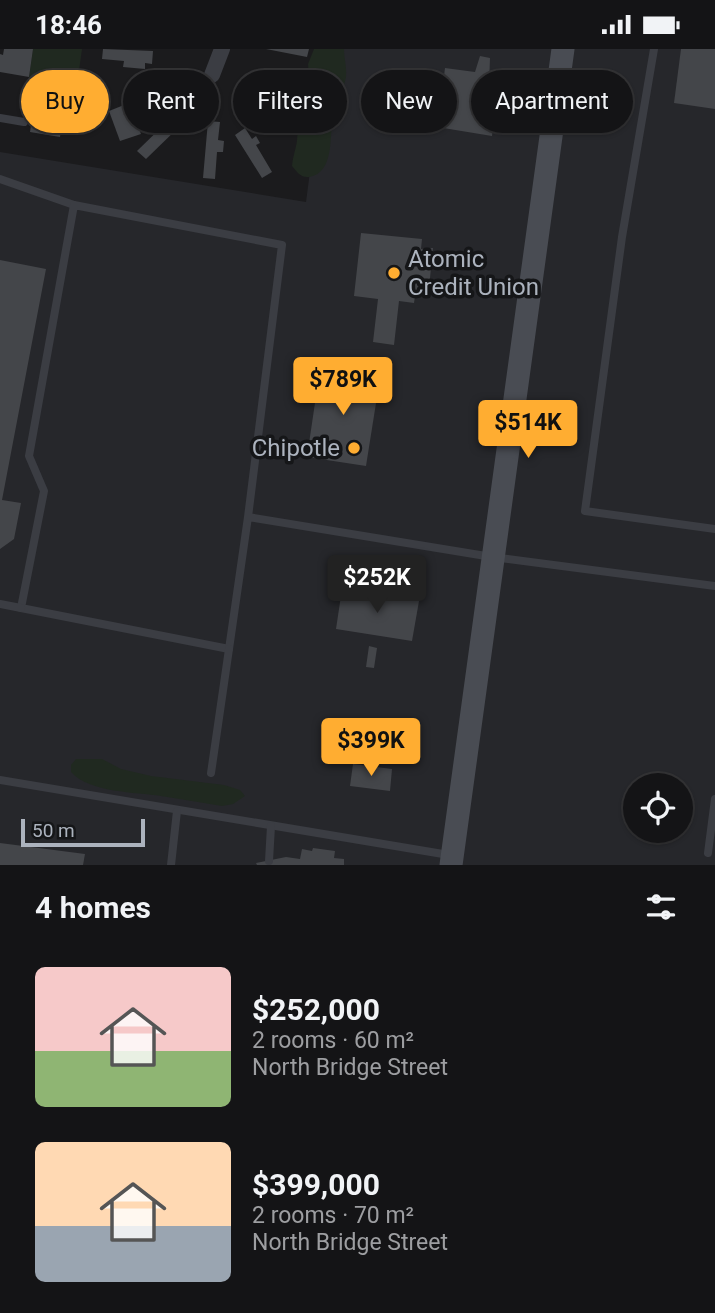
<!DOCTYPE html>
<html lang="en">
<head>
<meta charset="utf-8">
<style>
	body { margin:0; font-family:Roboto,sans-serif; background:#1d1d1f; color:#f1f3f6; height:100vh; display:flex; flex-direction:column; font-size:26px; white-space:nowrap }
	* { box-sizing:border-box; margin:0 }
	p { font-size:23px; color:#9d9ea1 }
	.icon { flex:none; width:38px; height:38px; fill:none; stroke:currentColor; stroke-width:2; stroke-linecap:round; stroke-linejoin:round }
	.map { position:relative; height:816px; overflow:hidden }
	.drawer { display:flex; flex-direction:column; background:#141416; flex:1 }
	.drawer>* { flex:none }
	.hud { position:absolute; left:21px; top:21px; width:674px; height:63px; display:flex; gap:14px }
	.buttons { position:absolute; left:623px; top:724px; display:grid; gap:14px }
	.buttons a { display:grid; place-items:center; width:70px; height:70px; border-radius:50%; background:#141416; box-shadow:0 2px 5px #0004,0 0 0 2px #333335; font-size:35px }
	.scale { position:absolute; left:21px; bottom:18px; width:124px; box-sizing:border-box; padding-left:7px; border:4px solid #acb3be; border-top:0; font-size:19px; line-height:24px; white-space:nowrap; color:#acb3be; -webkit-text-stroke:5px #151618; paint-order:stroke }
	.price { position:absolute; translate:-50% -60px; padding:0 16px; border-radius:7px; background:#ffad31; color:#111; font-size:23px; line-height:46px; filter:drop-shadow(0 2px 4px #0008) }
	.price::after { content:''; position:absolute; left:50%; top:42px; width:21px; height:16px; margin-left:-10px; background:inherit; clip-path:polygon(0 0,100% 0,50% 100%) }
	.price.current { background:#222; color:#fff }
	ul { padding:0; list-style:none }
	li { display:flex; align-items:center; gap:21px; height:175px; padding:0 35px }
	li span { display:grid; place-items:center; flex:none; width:196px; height:140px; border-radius:10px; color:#555 }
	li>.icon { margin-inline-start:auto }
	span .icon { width:84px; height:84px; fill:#fffc; stroke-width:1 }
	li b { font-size:30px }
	h2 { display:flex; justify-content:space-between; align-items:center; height:84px; padding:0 35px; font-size:30px }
	.tag { padding:0 24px; border-radius:32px; background:#141416; box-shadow:0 2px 5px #0004,0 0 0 2px #333335; font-size:24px; line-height:63px }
	.tag.current { background:#ffad31; color:#111 }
	.status { display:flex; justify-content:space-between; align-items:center; height:49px; padding:0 35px; background:#141416; direction:ltr }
	.status svg { height:19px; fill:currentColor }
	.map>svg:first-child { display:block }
	.built { fill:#26272b; fill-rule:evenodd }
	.green { fill:#202920 }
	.building { fill:#44464a }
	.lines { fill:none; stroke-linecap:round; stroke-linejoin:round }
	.lane { stroke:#3b3d43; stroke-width:8 }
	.street { stroke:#3b3d43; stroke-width:16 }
	.secondary { stroke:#494c53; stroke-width:23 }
	.poi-dot { fill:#ffad31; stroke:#151618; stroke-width:2.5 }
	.labels { text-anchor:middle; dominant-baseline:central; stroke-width:7; stroke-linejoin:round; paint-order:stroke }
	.poi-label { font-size:24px; fill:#acb3be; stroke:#151618; text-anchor:start }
</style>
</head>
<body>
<div class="status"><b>18:46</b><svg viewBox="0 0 49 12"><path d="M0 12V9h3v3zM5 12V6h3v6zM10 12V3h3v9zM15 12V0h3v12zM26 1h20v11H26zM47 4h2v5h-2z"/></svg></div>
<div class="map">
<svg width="715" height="816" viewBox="0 0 715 816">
	<rect width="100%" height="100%" fill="#1b1b1d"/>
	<!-- built -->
	<path class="built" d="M326,0H715V816H0V103L306,153ZM635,737H681V782H635Z"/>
	<!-- green -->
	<g class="green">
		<polygon points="33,0 82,0 77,36 29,28"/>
		<path d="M314,0H344C344,9 347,19 346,28C344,40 336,52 333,65C329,83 336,124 309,128C301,129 297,123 292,117C293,104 299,94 297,81L284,73L275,58L283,50L304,49L310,44L308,15Z"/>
		<path d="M76,710H102L121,720L151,727L224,736L240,741L245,747L233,755L222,757C202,754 182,750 161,747C136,743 90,744 71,723V716Z"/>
	</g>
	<!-- building -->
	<g class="building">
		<polygon points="4,0 33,0 29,28 0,23 0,5 3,6"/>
		<polygon points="103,0 153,2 152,15 145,14 145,20 123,18 124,12 102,10"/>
		<polygon points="266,0 309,0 307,8"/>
		<polygon points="681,0 715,0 715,60 674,54"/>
		<polygon points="480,7 490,9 489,37 498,38 492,87 431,77 433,65 421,63 423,50 434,52 438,26 444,27 445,19 475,23"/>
		<polygon points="256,23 307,28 305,40 255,35"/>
		<polygon points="129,54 141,85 120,92 109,62"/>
		<polygon points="33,64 63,68 60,88 30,83"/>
		<polygon points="173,67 182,75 146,110 137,102"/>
		<polygon points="208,72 220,73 218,91 224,92 223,103 217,103 215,130 203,129"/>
		<polygon points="245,79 252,90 256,87 260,94 256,96 272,123 262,129 235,86"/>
		<polygon points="361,184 422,190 421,200 433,199 428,249 415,247 414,254 399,252 394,296 373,293 378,250 354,247"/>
		<polygon points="0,211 46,220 2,451 21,454 14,490 0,500"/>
		<polygon points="320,320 380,329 366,417 307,408"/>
		<polygon points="342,540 419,552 412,592 336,580"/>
		<polygon points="369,597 377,599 374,619 366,618"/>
		<polygon points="353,715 392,720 390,742 350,737"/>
		<polygon points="0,794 85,805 83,816 0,816"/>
		<polygon points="313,799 335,802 334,809 344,810 344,816 257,816 256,814 286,808 300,810 302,800 312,802"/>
	</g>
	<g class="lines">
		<!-- lane -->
		<g class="lane">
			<polyline points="654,0 622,188 585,462 715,480"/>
			<polyline points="0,69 24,73"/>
			<polyline points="0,130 74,156"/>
			<polyline points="248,468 229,600 21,559 44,442 29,407 74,156 282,196 248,468 492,508 715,537"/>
			<polyline points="0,555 21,559"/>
			<polyline points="211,724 229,600"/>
			<polyline points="0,731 449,806"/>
			<polyline points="708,804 715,750"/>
			<polyline points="269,812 271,777"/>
			<polyline points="171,816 177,762"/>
		</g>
		<!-- street -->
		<polyline class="street" points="212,26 222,0"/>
		<!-- secondary -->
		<polyline class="secondary" points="451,816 563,0"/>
	</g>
	<!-- markers -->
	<g class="poi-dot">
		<circle cx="394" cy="224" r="7"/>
		<circle cx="354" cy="399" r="7"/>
	</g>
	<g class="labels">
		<!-- poi labels -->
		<g class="poi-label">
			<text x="408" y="210">Atomic<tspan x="408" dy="28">Credit Union</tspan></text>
			<text x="340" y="399" text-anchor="end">Chipotle</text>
		</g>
	</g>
</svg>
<div class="buttons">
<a><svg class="icon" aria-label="locate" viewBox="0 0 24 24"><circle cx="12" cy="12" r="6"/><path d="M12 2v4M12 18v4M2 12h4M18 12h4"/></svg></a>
</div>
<div class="scale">50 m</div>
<b class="price" style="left:343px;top:368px">$789K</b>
<b class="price" style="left:528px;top:411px">$514K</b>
<b class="price current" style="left:377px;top:566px">$252K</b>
<b class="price" style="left:371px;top:729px">$399K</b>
<div class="hud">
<a class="tag current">Buy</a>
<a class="tag">Rent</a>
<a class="tag">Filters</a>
<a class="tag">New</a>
<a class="tag">Apartment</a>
</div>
</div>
<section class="drawer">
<h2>4 homes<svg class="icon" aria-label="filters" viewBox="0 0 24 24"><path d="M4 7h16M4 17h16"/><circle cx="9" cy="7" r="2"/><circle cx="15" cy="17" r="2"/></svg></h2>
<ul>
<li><span style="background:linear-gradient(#f6c9c9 60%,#8fb573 0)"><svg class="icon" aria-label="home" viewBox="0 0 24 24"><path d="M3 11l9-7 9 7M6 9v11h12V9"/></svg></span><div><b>$252,000</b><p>2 rooms · 60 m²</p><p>North Bridge Street</p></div></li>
<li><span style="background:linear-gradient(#ffd9b3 60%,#9aa5b1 0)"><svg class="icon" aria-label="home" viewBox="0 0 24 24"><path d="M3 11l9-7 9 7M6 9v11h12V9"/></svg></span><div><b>$399,000</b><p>2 rooms · 70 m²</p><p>North Bridge Street</p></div></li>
</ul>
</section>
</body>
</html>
